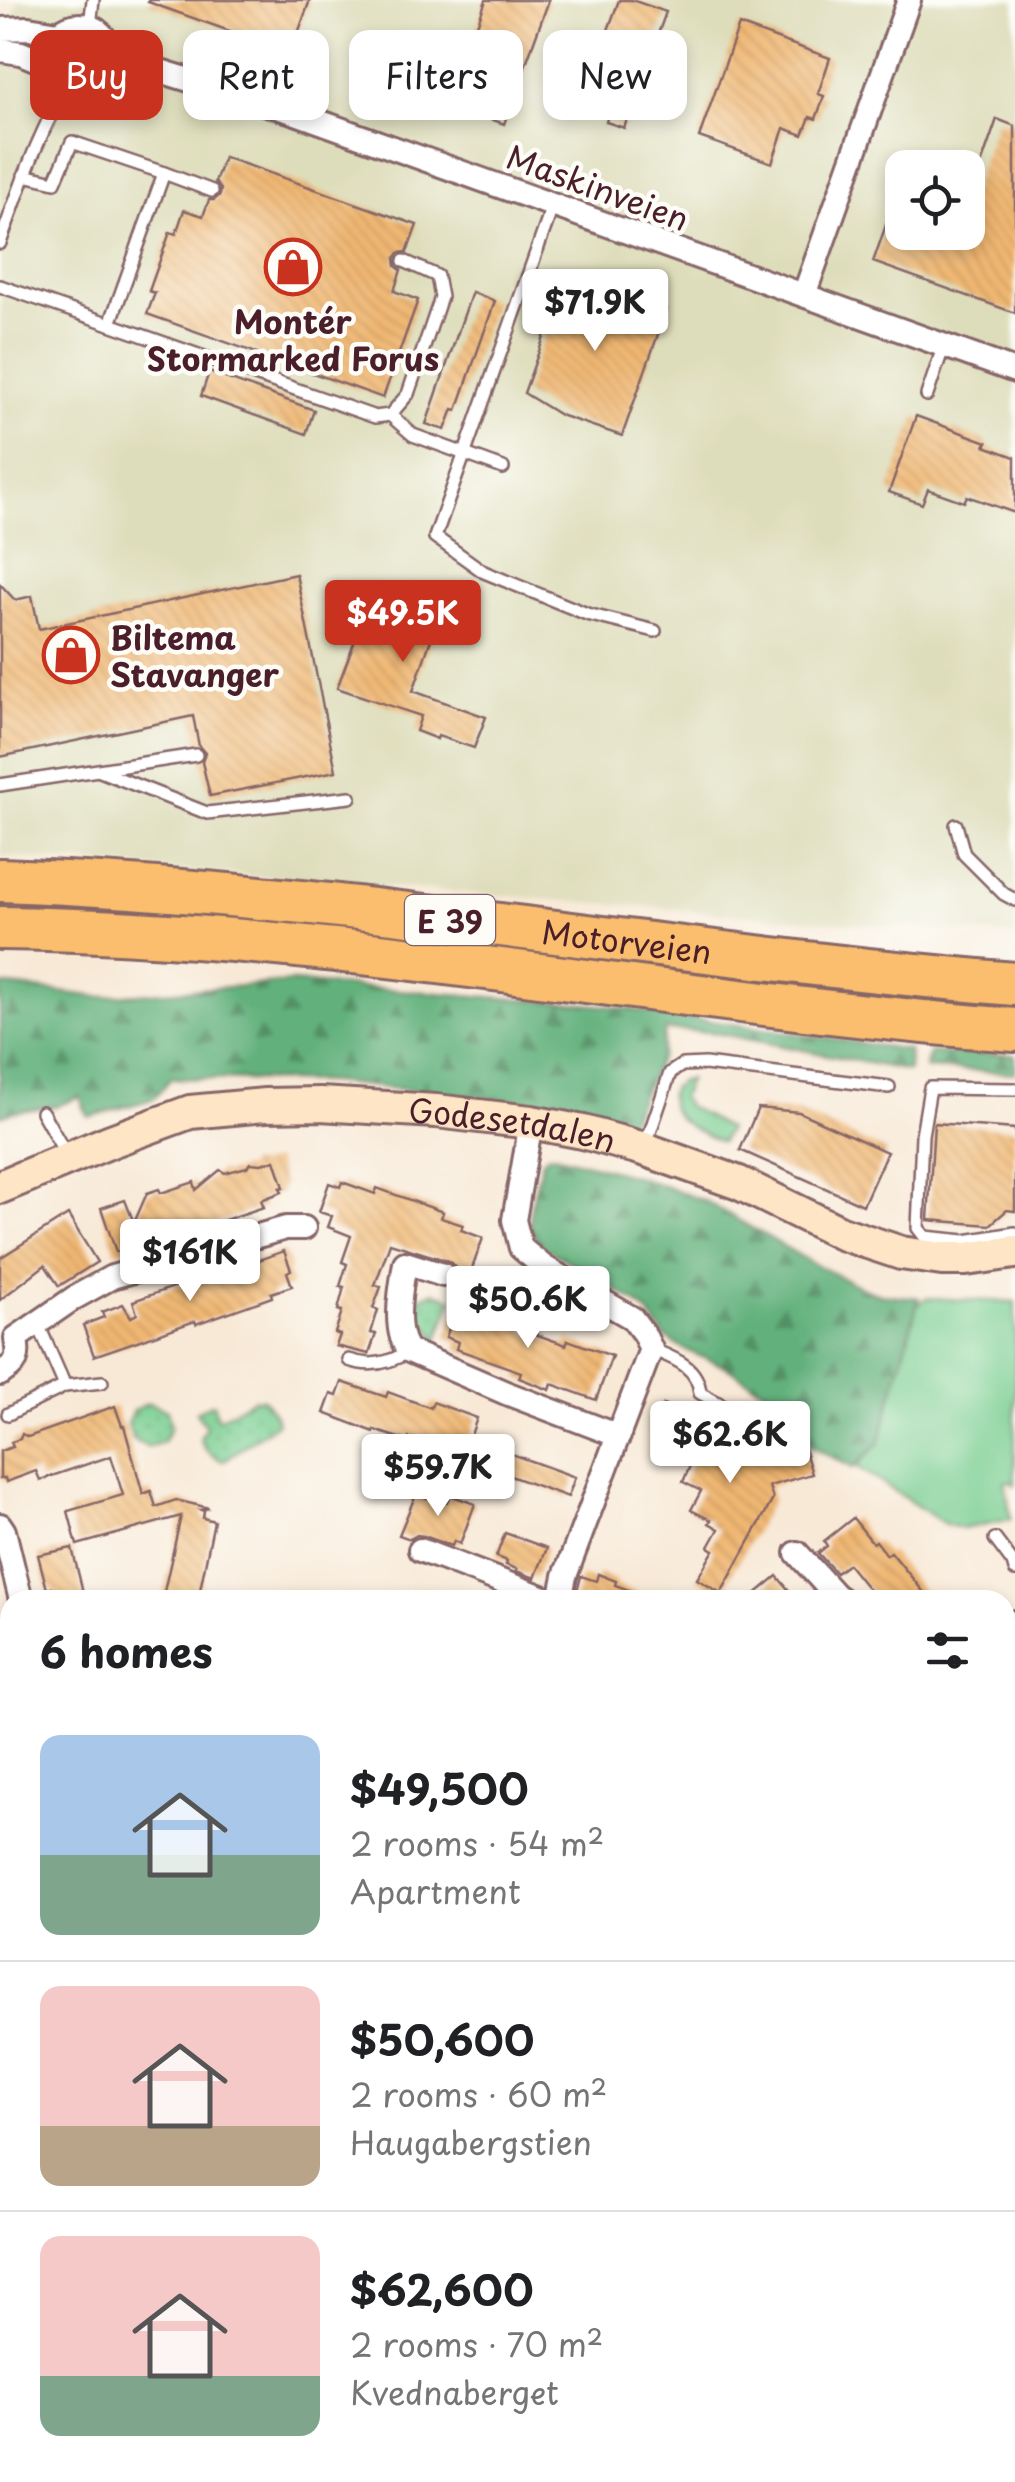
<!DOCTYPE html>
<html lang="en">
<head>
<meta charset="utf-8">
<style>
	body { margin:0; font-family:"Playpen Sans",sans-serif; background:#f2f2f2; color:#202124; height:100vh; display:flex; flex-direction:column; font-size:38px; white-space:nowrap }
	* { box-sizing:border-box; margin:0 }
	p { font-size:32px; color:#757577 }
	.icon { flex:none; width:55px; height:55px; fill:none; stroke:currentColor; stroke-width:2; stroke-linecap:round; stroke-linejoin:round }
	.map { position:relative; flex:1; overflow:hidden }
	.drawer { position:absolute; left:0px; top:1590px; width:1015px; height:892px; display:flex; flex-direction:column; background:#fff; border-radius:30px 30px 0 0; box-shadow:0 5px 15px #0003 }
	.drawer>* { flex:none }
	.banner { position:absolute; left:30px; top:30px; width:955px; height:90px; display:flex; gap:20px }
	.fabs { position:absolute; left:885px; top:150px; display:grid; gap:20px }
	.fabs a { display:grid; place-items:center; width:100px; height:100px; border-radius:20px; background:#fff; box-shadow:0 5px 15px #0003; font-size:50px }
	.price { position:absolute; translate:-50% -85px; padding:0 22px; border-radius:10px; background:#fff; color:#222; font-size:32px; line-height:65px; filter:drop-shadow(0 2px 5px #0008) }
	.price::after { content:''; position:absolute; left:50%; top:60px; width:30px; height:22px; margin-left:-15px; background:inherit; clip-path:polygon(0 0,100% 0,50% 100%) }
	.price.selected { background:#c8321e; color:#fff }
	ul { padding:0; list-style:none }
	li { display:flex; align-items:center; gap:30px; height:250px; padding:0 40px }
	li+li { border-top:2px solid #e0e0e0 }
	li span { display:grid; place-items:center; flex:none; width:280px; height:200px; border-radius:20px; color:#555 }
	li>.icon { margin-inline-start:auto }
	span .icon { width:120px; height:120px; fill:#fffc; stroke-width:1 }
	li b { font-size:42px }
	h2 { display:flex; justify-content:space-between; align-items:center; height:120px; padding:0 40px; font-size:42px }
	.tag { padding:0 35px; border-radius:20px; background:#fff; box-shadow:0 5px 15px #0003; font-size:35px; line-height:90px }
	.tag.selected { background:#c8321e; color:#fff }
	.map>svg:first-child { display:block }
	.built { fill:#deddbb; fill-rule:evenodd }
	.green { fill:#79ce91; stroke:#62765e; stroke-width:2.5 }
	.forest { fill:url(#forest-firs); stroke:#566853; stroke-width:2.5 }
	.park { fill:url(#park-dots); stroke:#62765e; stroke-width:2.5 }
	.building { fill:url(#building-back-hatch) }
	.lines { fill:none; stroke-linecap:round; stroke-linejoin:round }
	.service-casing { stroke:#876667; stroke-width:16 }
	.minor-casing { stroke:#876667; stroke-width:28 }
	.secondary-casing { stroke:#876667; stroke-width:38 }
	.motorway-casing { stroke:#876667; stroke-width:48 }
	.service { stroke:#fff; stroke-width:11 }
	.minor { stroke:#fff; stroke-width:22 }
	.secondary { stroke:#fde5c5; stroke-width:32 }
	.motorway { stroke:#fabe6e; stroke-width:42 }
	.labels { text-anchor:middle; dominant-baseline:central; stroke-width:9; stroke-linejoin:round; paint-order:stroke }
	.shield { fill:#fdfcf7; stroke:#806168; stroke-width:2.5 }
	.shield-label { font-size:30px; font-weight:bold; fill:#4a1f2b }
	.street-label { font-size:32px; fill:#4a1f2b; stroke:#fdfcf7 }
	.poi-label { font-size:32px; font-weight:bold; fill:#4a1f2b; stroke:#fdfcf7 }
</style>
</head>
<body>
<div class="map">
<svg width="1015" height="2482" viewBox="0 0 1015 2482">
	<defs>
		<pattern id="forest-firs" width="22" height="20" patternUnits="userSpaceOnUse" patternTransform="scale(2.5)"><rect width="22" height="20" fill="#62b17b"/><path d="M5 1l3.5 6h-7zM16 11l3.5 6h-7z" fill="#538f65"/></pattern>
		<pattern id="park-dots" width="8" height="8" patternUnits="userSpaceOnUse" patternTransform="scale(2.5)"><rect width="8" height="8" fill="#79ce91"/><path d="M2 2h.1M6 6h.1" fill="none" stroke="#6ab07d" stroke-width="1.8" stroke-linecap="round"/></pattern>
		<pattern id="building-back-hatch" width="6" height="6" patternUnits="userSpaceOnUse" patternTransform="scale(2.5)"><rect width="6" height="6" fill="#f0b772"/><path d="M-1 5l2 2M0 0l6 6M5-1l2 2" fill="none" stroke="#cf9d63"/></pattern>
	</defs>
	<rect width="100%" height="100%" fill="#fdfcf7"/>
	<filter id="ink" filterUnits="userSpaceOnUse"><feTurbulence type="fractalNoise" baseFrequency=".01" numOctaves="2"/><feDisplacementMap in="SourceGraphic" scale="20" xChannelSelector="R" yChannelSelector="G"/><feConvolveMatrix kernelMatrix="1 2 1 2 8 2 1 2 1" color-interpolation-filters="sRGB"/></filter>
	<filter id="wash" filterUnits="userSpaceOnUse"><feTurbulence type="fractalNoise" baseFrequency=".0048" numOctaves="4" result="noise"/><feDisplacementMap in="SourceGraphic" scale="40" xChannelSelector="R" yChannelSelector="G"/><feGaussianBlur stdDeviation="2.25" result="paint"/><feColorMatrix in="noise" values="0 0 0 0 0 0 0 0 0 0 0 0 0 0 0 0 0 1.4 0 .05"/><feComposite in="paint" operator="in"/></filter>
	<g filter="url(#wash)">
		<rect width="100%" height="100%" fill="#f8e9d7"/>
		<!-- built -->
		<path class="built" d="M18,0H1015V936L0,856V51ZM902,168H968V232H902Z"/>
		<!-- green -->
		<g class="green">
			<path d="M689,1079L681,1097L686,1105L728,1129L721,1142C702,1133 664,1119 670,1093C673,1083 681,1081 689,1079Z"/>
			<polygon points="926,1298 1015,1302 1015,1485 1011,1481 1005,1482 1011,1519 963,1529 945,1524 856,1466 879,1444 916,1307"/>
		</g>
		<!-- forest -->
		<g class="forest">
			<polygon points="292,982 608,1006 909,1050 908,1071 711,1032 665,1030 661,1056 625,1130 529,1102 329,1082 171,1078 154,1099 88,1117 80,1097 57,1106 11,1112 0,1116 0,985 100,997"/>
			<polygon points="930,1052 1015,1055 1015,1073 925,1068"/>
			<polygon points="550,1154 638,1177 705,1201 816,1265 863,1288 879,1294 919,1298 879,1444 853,1468 802,1441 801,1408 753,1384 727,1367 685,1350 665,1337 648,1313 635,1302 536,1242 530,1228 530,1211 542,1160"/>
			<polygon points="1015,1851 1015,2051 1005,2061 1005,1858"/>
			<polygon points="0,1999 10,2005 10,2472 984,2472 990,2482 0,2482"/>
		</g>
		<!-- park -->
		<g class="park">
			<polygon points="433,1292 453,1299 436,1344 432,1330 413,1321 420,1298"/>
			<path d="M254,1399H263L275,1415L277,1423L223,1461C212,1456 204,1451 200,1439L206,1426L196,1412L213,1403L218,1419Z"/>
			<polygon points="148,1403 167,1410 171,1427 163,1442 148,1447 133,1440 127,1423 133,1411"/>
		</g>
		<g id="blocks">
			<!-- building -->
			<g class="building">
				<polygon points="149,0 310,0 291,53 148,2"/>
				<polygon points="486,0 549,0 504,124 449,104"/>
				<polygon points="619,0 632,0 666,12 624,128 606,122 608,114 581,104"/>
				<polygon points="739,25 830,58 818,94 824,96 816,119 810,117 803,135 784,128 772,163 699,137"/>
				<polygon points="997,119 1015,126 1015,313 873,262 900,185 902,186 902,232 968,232 968,202"/>
				<polygon points="224,157 417,225 407,252 399,253 395,258 396,266 401,270 394,291 418,300 383,398 147,314 155,293 149,291 170,232 176,234 184,210 203,216 209,200 214,200 220,195 221,189 215,182"/>
				<polygon points="567,273 667,309 622,436 560,415 524,393"/>
				<polygon points="472,292 495,301 457,410 453,409 445,430 426,424"/>
				<polygon points="209,372 314,410 306,434 201,396"/>
				<polygon points="916,416 987,442 985,446 1015,457 1015,513 967,496 964,502 928,489 922,504 889,492"/>
				<polygon points="296,574 336,771 210,796 202,762 205,753 199,746 193,716 0,757 0,584 15,600 32,596 39,629"/>
				<polygon points="376,584 442,608 413,691 486,717 474,748 438,736 437,739 416,731 421,716 337,688"/>
				<polygon points="758,1108 799,1112 887,1152 863,1205 740,1150"/>
				<polygon points="934,1123 1015,1129 1015,1211 1007,1210 990,1225 928,1220"/>
				<polygon points="275,1160 284,1187 280,1188 282,1192 261,1200 264,1207 174,1237 173,1235 116,1252 101,1208 125,1200 134,1223 147,1193 159,1189 161,1193 194,1182 196,1190 220,1170 225,1173 247,1167 250,1163 261,1164"/>
				<polygon points="342,1182 375,1194 377,1188 443,1212 441,1218 463,1225 461,1230 483,1238 469,1277 458,1273 455,1266 448,1261 390,1243 375,1285 381,1287 373,1308 378,1310 371,1333 376,1334 369,1354 336,1346 340,1335 335,1333 342,1311 338,1310 344,1287 340,1286 347,1264 342,1262 351,1236 328,1227 332,1216 319,1212 329,1183 340,1187"/>
				<polygon points="68,1215 97,1262 59,1286 45,1265 0,1300 0,1258"/>
				<polygon points="284,1251 291,1270 287,1272 292,1286 271,1293 272,1297 196,1324 195,1321 94,1356 83,1325 104,1317 102,1312 123,1304 131,1317 137,1314 133,1301 182,1284 183,1287"/>
				<polygon points="459,1300 525,1324 523,1330 566,1345 568,1340 612,1356 596,1400 552,1384 550,1390 519,1378 521,1372 456,1349 458,1342 446,1337"/>
				<polygon points="342,1382 386,1397 388,1392 431,1408 433,1402 477,1418 465,1452 433,1440 432,1444 409,1438 408,1441 374,1430 374,1432 324,1413 331,1394 337,1396"/>
				<polygon points="663,1405 690,1418 694,1411 758,1447 762,1460 804,1448 812,1474 769,1486 773,1499 721,1593 697,1579 714,1550 709,1547 719,1529 709,1523 711,1520 691,1510 701,1491 683,1482 697,1450 678,1440 681,1435 654,1423"/>
				<polygon points="115,1406 122,1426 124,1426 143,1494 151,1491 156,1507 176,1500 209,1508 201,1510 204,1511 203,1518 214,1521 198,1600 168,1600 168,1598 163,1596 181,1516 77,1545 68,1511 123,1495 111,1456 40,1480 36,1471 6,1482 5,1478 0,1479 0,1451 13,1447 11,1442 20,1439 22,1434 28,1437"/>
				<polygon points="506,1452 575,1477 568,1497 499,1472"/>
				<polygon points="416,1494 427,1498 428,1495 447,1502 450,1495 475,1504 460,1544 454,1541 452,1546 424,1536 417,1535 410,1539 399,1535"/>
				<polygon points="853,1518 873,1543 876,1541 887,1555 891,1552 930,1600 877,1600 848,1564 836,1573 818,1553 827,1546 824,1541"/>
				<polygon points="505,1533 547,1548 535,1578 516,1571 517,1569 506,1565 507,1561 496,1557"/>
				<polygon points="72,1548 85,1600 55,1600 52,1588 47,1589 38,1555"/>
				<polygon points="598,1574 616,1581 615,1585 651,1598 651,1600 575,1600 581,1576 596,1581"/>
				<polygon points="777,1576 797,1600 748,1600"/>
			</g>
		</g>
	</g>
	<g filter="url(#ink)">
		<use href="#blocks" fill-opacity="0" stroke="#876667" stroke-width="2.5"/>
		<g class="lines">
			<!-- service casing -->
			<g class="service-casing">
				<g id="service">
					<polyline points="90,26 93,0"/>
					<polyline points="164,173 212,191"/>
					<polyline points="553,205 435,537 484,572 587,614 655,631"/>
					<path d="M0,243C20,189 38,132 69,83"/>
					<polyline points="0,286 110,324 164,173 72,142 55,182 24,175"/>
					<polyline points="110,324 375,417 390,415 408,394 441,297 437,276 404,261"/>
					<polyline points="927,395 944,345"/>
					<polyline points="390,415 413,435 503,468"/>
					<polyline points="100,771 207,813 350,797"/>
					<polyline points="0,785 196,755"/>
					<polyline points="956,825 964,854 1004,894 1015,900"/>
					<polyline points="1015,1089 930,1088 922,1135 918,1228 925,1237 965,1241 1015,1233"/>
					<polyline points="42,1112 67,1156"/>
					<polyline points="645,1147 670,1073 682,1065 705,1064 889,1087"/>
					<polyline points="38,1324 65,1386"/>
					<path d="M651,1349C673,1358 698,1366 700,1393L776,1434"/>
					<path d="M349,1360C371,1368 390,1363 409,1351"/>
					<polyline points="8,1414 65,1386 102,1382"/>
					<polyline points="995,1539 1013,1563 1015,1570"/>
					<polyline points="0,1815 10,1823"/>
					<polyline points="0,1894 4,1892 10,1877"/>
				</g>
			</g>
			<!-- minor casing -->
			<g class="minor-casing">
				<g id="minor">
					<circle cx="80" cy="55" r="30"/>
					<polyline points="0,29 28,28 59,33"/>
					<polyline points="0,50 21,53 52,66"/>
					<polyline points="157,70 293,112 1015,371"/>
					<polyline points="103,75 157,70 107,41"/>
					<polyline points="804,295 909,0"/>
					<polyline points="531,1122 514,1220 521,1248 544,1267 632,1318 644,1334 651,1349 565,1576 560,1600"/>
					<path d="M443,1275L405,1263C401,1287 392,1332 409,1351L506,1393L619,1436"/>
					<path d="M0,1374C18,1362 19,1360 16,1338L74,1298L112,1277L286,1228H304"/>
					<polyline points="0,1525 4,1531 21,1600"/>
					<polyline points="420,1550 550,1600"/>
					<polyline points="797,1553 835,1595 842,1600"/>
					<polyline points="1005,1633 1015,1622"/>
					<polyline points="1005,1726 1015,1737"/>
					<polyline points="1005,2194 1015,2192"/>
					<polyline points="1005,2387 1015,2373"/>
				</g>
			</g>
			<!-- secondary casing -->
			<g class="secondary-casing">
				<g id="secondary">
					<path id="s1" d="M0,1187L111,1141L190,1112L265,1105L320,1104L436,1111L531,1122L583,1132L644,1149L739,1183L841,1233L901,1253L942,1259H966L1015,1252"/>
				</g>
			</g>
			<!-- motorway casing -->
			<g class="motorway-casing">
				<g id="motorway">
					<path id="s2" d="M0,880C340,892 676,956 1015,984"/>
					<path d="M0,928C340,932 676,1004 1015,1030"/>
				</g>
			</g>
			<!-- service -->
			<use href="#service" class="service"/>
			<!-- minor -->
			<use href="#minor" class="minor"/>
			<!-- secondary -->
			<use href="#secondary" class="secondary"/>
			<!-- motorway -->
			<use href="#motorway" class="motorway"/>
		</g>
	</g>
	<!-- icons -->
	<defs>
		<g id="shop-ring" transform="scale(2.875)"><circle r="9.5" fill="#fdfcf7" stroke="#c8321e" stroke-width="1.5"/><path d="M-5-2.5h2.3a2.7 3.5 0 0 1 5.4 0H5L5.5 6h-11ZM-1.5-2.5h3a1.5 2.3 0 0 0-3 0Z" fill="#c8321e"/></g>
	</defs>
	<g fill-rule="evenodd">
		<use href="#shop-ring" x="293" y="267"/>
		<use href="#shop-ring" x="71" y="655"/>
	</g>
	<g class="labels">
		<!-- shield labels -->
		<rect class="shield" x="405" y="895" width="90" height="50" rx="8"/>
		<g class="shield-label">
			<text x="450" y="920">E 39</text>
		</g>
		<!-- street labels -->
		<g class="street-label">
			<text transform="translate(598 187) rotate(20)">Maskinveien</text>
			<text stroke="none"><textPath href="#s2" startOffset="630">Motorveien</textPath></text>
			<text stroke="none"><textPath href="#s1" startOffset="528">Godesetdalen</textPath></text>
		</g>
		<!-- poi labels -->
		<g class="poi-label">
			<text x="293" y="321">Montér<tspan x="293" dy="37">Stormarked Forus</tspan></text>
			<text x="110" y="637" text-anchor="start">Biltema<tspan x="110" dy="37">Stavanger</tspan></text>
		</g>
	</g>
</svg>
<div class="fabs">
<a><svg class="icon" aria-label="locate" viewBox="0 0 24 24"><circle cx="12" cy="12" r="6"/><path d="M12 2v4M12 18v4M2 12h4M18 12h4"/></svg></a>
</div>
<b class="price" style="left:595px;top:354px">$71.9K</b>
<b class="price selected" style="left:403px;top:665px">$49.5K</b>
<b class="price" style="left:190px;top:1304px">$161K</b>
<b class="price" style="left:528px;top:1351px">$50.6K</b>
<b class="price" style="left:730px;top:1486px">$62.6K</b>
<b class="price" style="left:438px;top:1519px">$59.7K</b>
<div class="banner">
<a class="tag selected">Buy</a>
<a class="tag">Rent</a>
<a class="tag">Filters</a>
<a class="tag">New</a>
</div>
<section class="drawer">
<h2>6 homes<svg class="icon" aria-label="filters" viewBox="0 0 24 24"><path d="M4 7h16M4 17h16"/><circle cx="9" cy="7" r="2"/><circle cx="15" cy="17" r="2"/></svg></h2>
<ul>
<li><span style="background:linear-gradient(#a9c7e8 60%,#7fa58c 0)"><svg class="icon" aria-label="home" viewBox="0 0 24 24"><path d="M3 11l9-7 9 7M6 9v11h12V9"/></svg></span><div><b>$49,500</b><p>2 rooms · 54 m²</p><p>Apartment</p></div></li>
<li><span style="background:linear-gradient(#f6c9c9 70%,#b9a48a 0)"><svg class="icon" aria-label="home" viewBox="0 0 24 24"><path d="M3 11l9-7 9 7M6 9v11h12V9"/></svg></span><div><b>$50,600</b><p>2 rooms · 60 m²</p><p>Haugabergstien</p></div></li>
<li><span style="background:linear-gradient(#f6c9c9 70%,#7fa58c 0)"><svg class="icon" aria-label="home" viewBox="0 0 24 24"><path d="M3 11l9-7 9 7M6 9v11h12V9"/></svg></span><div><b>$62,600</b><p>2 rooms · 70 m²</p><p>Kvednaberget</p></div></li>
</ul>
</section>
</div>
</body>
</html>
